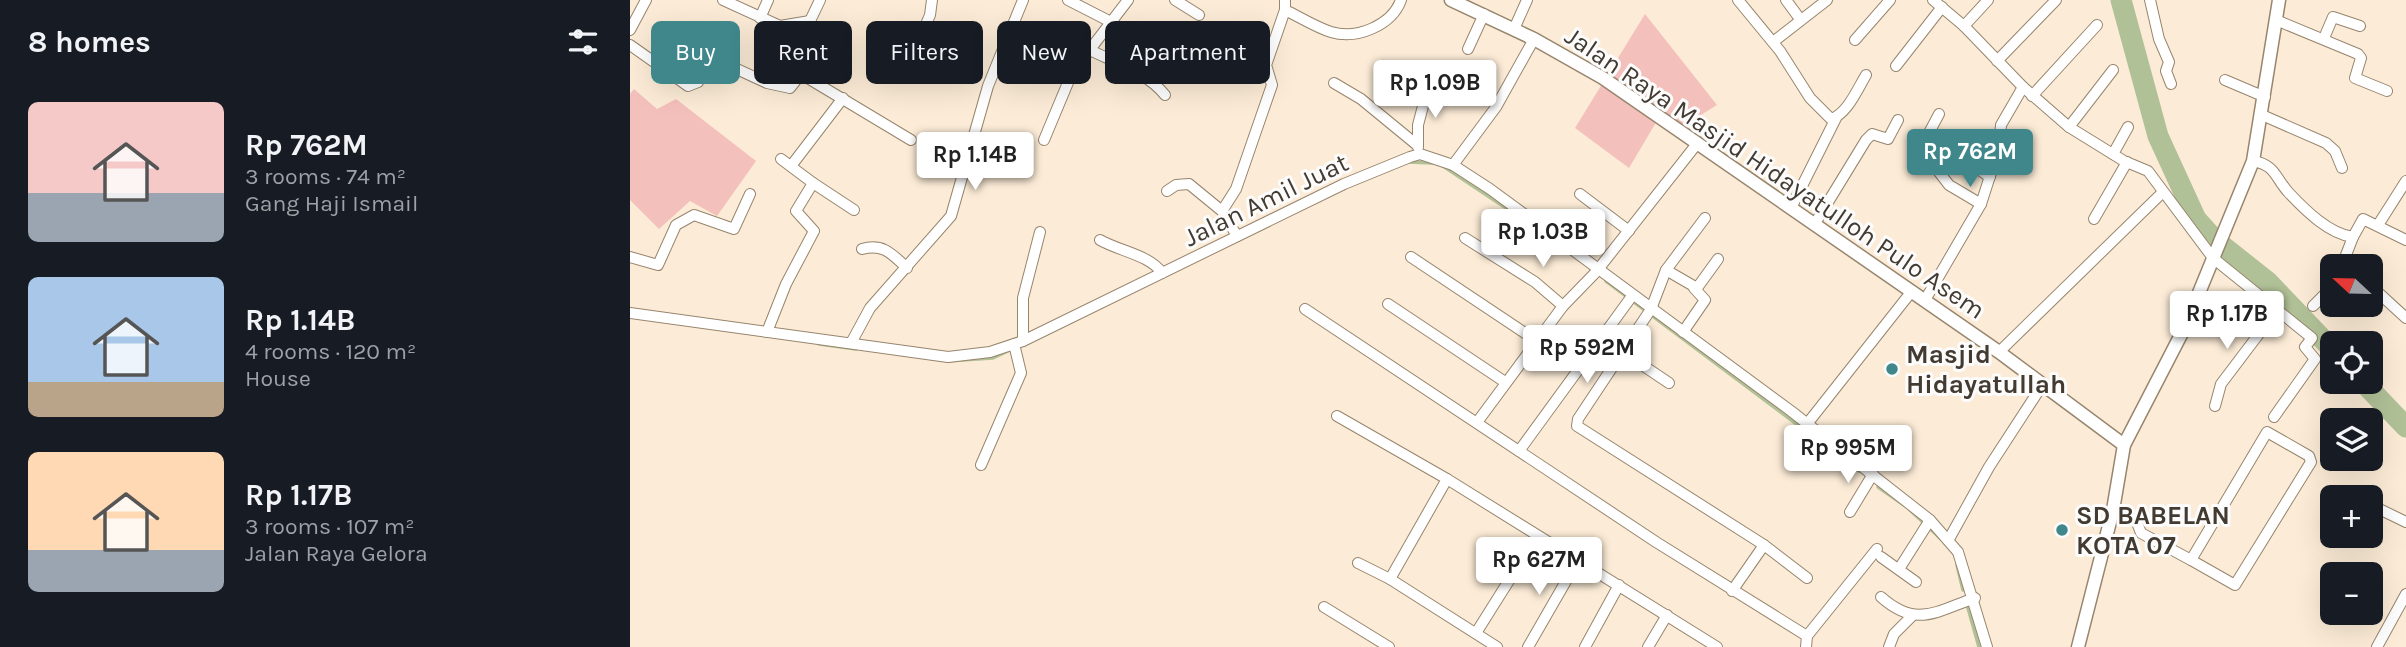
<!DOCTYPE html>
<html lang="en">
<head>
<meta charset="utf-8">
<style>
	body { margin:0; font-family:Karla,sans-serif; background:#242831; color:#f1f3f6; height:100vh; display:flex; flex-direction:column; font-size:26px; white-space:nowrap }
	* { box-sizing:border-box; margin:0 }
	p { font-size:23px; color:#9ea1a6 }
	.icon { flex:none; width:38px; height:38px; fill:none; stroke:currentColor; stroke-width:2; stroke-linecap:round; stroke-linejoin:round }
	.map { position:relative; flex:1; overflow:hidden }
	.side { display:flex; flex-direction:column; background:#171b24; width:630px }
	.side>* { flex:none }
	.guide { position:absolute; left:21px; top:21px; width:665px; height:63px; display:flex; gap:14px }
	.needle { width:46px; rotate:292deg }
	.fabs { position:absolute; left:1690px; top:254px; display:grid; gap:14px }
	.fabs a { display:grid; place-items:center; width:63px; height:63px; border-radius:10px; background:#171b24; box-shadow:0 7px 28px #0002; font-size:35px }
	.price { position:absolute; translate:-50% -60px; padding:0 16px; border-radius:7px; background:#fff; color:#222; font-size:23px; line-height:46px; filter:drop-shadow(0 2px 4px #0008) }
	.price::after { content:''; position:absolute; left:50%; top:42px; width:21px; height:16px; margin-left:-10px; background:inherit; clip-path:polygon(0 0,100% 0,50% 100%) }
	.price.current { background:#3f878a; color:#fff }
	ul { padding:0; list-style:none }
	li { display:flex; align-items:center; gap:21px; height:175px; padding:0 28px }
	li span { display:grid; place-items:center; flex:none; width:196px; height:140px; border-radius:10px; color:#555 }
	li>.icon { margin-inline-start:auto }
	span .icon { width:84px; height:84px; fill:#fffc; stroke-width:1 }
	li b { font-size:30px }
	h2 { display:flex; justify-content:space-between; align-items:center; height:84px; padding:0 28px; font-size:30px }
	.chip { padding:0 24px; border-radius:10px; background:#171b24; box-shadow:0 7px 28px #0002; font-size:24px; line-height:63px }
	.chip.current { background:#3f878a; color:#fff }
	main { display:flex; flex:1; min-height:0 }
	.map>svg:first-child { display:block }
	.green { fill:#f4c0bb }
	.lines { fill:none; stroke-linecap:round; stroke-linejoin:round }
	.stream { stroke:#b1c197; stroke-width:3.5 }
	.river { stroke:#b1c197; stroke-width:21 }
	.minor-casing { stroke:#97856d; stroke-width:12 }
	.tertiary-casing { stroke:#97856d; stroke-width:15 }
	.minor { stroke:#fff; stroke-width:10 }
	.tertiary { stroke:#fff; stroke-width:12 }
	.poi-dot { fill:#3f878a; stroke:#fcfcfc; stroke-width:2.5 }
	.labels { text-anchor:middle; dominant-baseline:central; stroke-width:6; stroke-linejoin:round; paint-order:stroke }
	.street-label { font-size:26px; fill:#433b31; stroke:#fcfcfc }
	.poi-label { font-size:26px; font-weight:bold; fill:#433b31; stroke:#fcfcfc; text-anchor:start }
</style>
</head>
<body>
<main>
<section class="side">
<h2>8 homes<svg class="icon" aria-label="filters" viewBox="0 0 24 24"><path d="M4 7h16M4 17h16"/><circle cx="9" cy="7" r="2"/><circle cx="15" cy="17" r="2"/></svg></h2>
<ul>
<li><span style="background:linear-gradient(#f6c9c9 65%,#9aa5b1 0)"><svg class="icon" aria-label="home" viewBox="0 0 24 24"><path d="M3 11l9-7 9 7M6 9v11h12V9"/></svg></span><div><b>Rp 762M</b><p>3 rooms · 74 m²</p><p>Gang Haji Ismail</p></div></li>
<li><span style="background:linear-gradient(#a9c7e8 75%,#b9a48a 0)"><svg class="icon" aria-label="home" viewBox="0 0 24 24"><path d="M3 11l9-7 9 7M6 9v11h12V9"/></svg></span><div><b>Rp 1.14B</b><p>4 rooms · 120 m²</p><p>House</p></div></li>
<li><span style="background:linear-gradient(#ffd9b3 70%,#9aa5b1 0)"><svg class="icon" aria-label="home" viewBox="0 0 24 24"><path d="M3 11l9-7 9 7M6 9v11h12V9"/></svg></span><div><b>Rp 1.17B</b><p>3 rooms · 107 m²</p><p>Jalan Raya Gelora</p></div></li>
</ul>
</section>
<div class="map">
<svg width="1776" height="647" viewBox="0 0 1776 647">
	<rect width="100%" height="100%" fill="#fcecd7"/>
	<!-- green -->
	<g class="green">
		<polygon points="1015,14 1087,105 1048,129 1031,114 999,168 945,128"/>
		<polygon points="4,89 27,109 46,99 126,161 87,216 60,201 29,229 0,200 0,94"/>
	</g>
	<g class="lines">
		<!-- stream -->
		<g class="stream">
			<polyline points="779,162 802,163"/>
			<polyline points="813,166 891,218"/>
			<polyline points="976,281 1229,471"/>
			<polyline points="189,344 226,349"/>
			<polyline points="317,361 363,358 378,351"/>
			<polyline points="1248,487 1274,505"/>
			<polyline points="1280,510 1310,538"/>
			<polyline points="1327,565 1333,590"/>
			<polyline points="1338,608 1349,647"/>
		</g>
		<!-- river -->
		<g class="river">
			<polyline points="1491,0 1528,136 1566,219 1585,240 1638,282 1703,350"/>
			<polyline points="1733,382 1776,427"/>
		</g>
		<!-- minor casing -->
		<g class="minor-casing">
			<g id="minor">
				<polyline points="93,0 150,26 180,21"/>
				<polyline points="438,0 479,21"/>
				<polyline points="545,0 569,15"/>
				<path d="M1108,0L1150,51L1180,98L1201,119C1217,114 1227,90 1236,75"/>
				<polyline points="1156,0 1170,19"/>
				<polyline points="1303,0 1334,26 1393,87 1439,127 1494,161 1518,171 1583,258 1682,338 1675,347 1685,359 1644,417"/>
				<polyline points="1520,0 1529,39 1539,62 1536,71 1541,84"/>
				<path d="M655,10C670,17 685,27 701,32C727,40 762,25 771,0"/>
				<polyline points="130,18 138,0"/>
				<polyline points="1646,20 1728,54 1731,58 1725,78 1757,91"/>
				<polyline points="1334,26 1358,0"/>
				<polyline points="884,29 897,0"/>
				<polyline points="0,30 16,0"/>
				<polyline points="1694,38 1703,17 1730,26"/>
				<polyline points="1225,40 1260,0"/>
				<polyline points="1143,42 1197,0"/>
				<polyline points="0,45 58,86 68,82 83,58 137,83 160,88 171,74 281,140"/>
				<path d="M458,49C483,62 517,72 535,95"/>
				<polyline points="838,49 854,14"/>
				<polyline points="1367,61 1426,0"/>
				<polyline points="1266,66 1312,7"/>
				<polyline points="171,74 180,21 190,0"/>
				<polyline points="273,78 300,15 302,0"/>
				<polyline points="1595,80 1635,97"/>
				<polyline points="704,83 731,99 787,145"/>
				<polyline points="1402,96 1467,25"/>
				<polyline points="1309,114 1300,131 1301,137 1360,177"/>
				<polyline points="1632,115 1696,143 1705,151 1712,168"/>
				<polyline points="1439,127 1483,70"/>
				<polyline points="414,140 442,73 498,0"/>
				<polyline points="788,147 788,125 798,87"/>
				<polyline points="1483,154 1498,127"/>
				<path d="M1623,161C1646,165 1645,178 1659,193C1675,210 1699,234 1723,237L1733,219L1776,240"/>
				<polyline points="1302,163 1319,185 1351,204"/>
				<polyline points="823,165 866,107 904,39"/>
				<polyline points="161,166 213,98"/>
				<polyline points="183,183 224,210"/>
				<polyline points="537,191 546,185 559,184 592,211"/>
				<polyline points="950,194 999,231"/>
				<polyline points="1161,208 1206,118"/>
				<polyline points="1075,218 1036,270 1021,309 948,419 947,426 1134,545 1177,578"/>
				<polyline points="1464,219 1497,162"/>
				<polyline points="1184,225 1236,140 1242,134 1258,139 1268,120"/>
				<polyline points="1748,225 1776,181"/>
				<polyline points="607,236 592,211 606,189 642,85 636,65 655,10 655,0"/>
				<polyline points="835,238 905,282 933,306"/>
				<path d="M470,240C489,251 520,255 532,273"/>
				<path d="M232,249C253,243 262,254 277,268"/>
				<polyline points="0,257 28,265 46,225 64,215 104,229 120,194"/>
				<polyline points="781,257 907,341"/>
				<polyline points="1720,266 1716,255 1723,237"/>
				<polyline points="1036,270 1067,288 1088,259"/>
				<polyline points="1741,286 1776,318"/>
				<polyline points="1295,300 1351,204 1369,148 1371,125 1393,87"/>
				<polyline points="758,304 875,382"/>
				<polyline points="1683,306 1703,286"/>
				<polyline points="675,309 1026,542 1177,636 1176,647"/>
				<polyline points="0,313 318,357 360,352 393,341 714,184 780,157 790,154 823,165 860,189 1161,411 1300,520 1328,552 1357,647"/>
				<polyline points="137,332 156,284 184,231 166,211 183,183 151,159"/>
				<polyline points="1053,332 1075,300 1064,288"/>
				<polyline points="393,341 393,298 410,232"/>
				<polyline points="221,343 240,308 321,216 358,86 393,0"/>
				<polyline points="993,352 1039,383"/>
				<polyline points="1369,352 1533,192"/>
				<polyline points="1585,406 1591,384 1647,310"/>
				<polyline points="707,416 817,479 1087,647"/>
				<polyline points="848,421 933,306 966,272 1066,145"/>
				<polyline points="1177,424 1282,291"/>
				<polygon points="1637,432 1679,456 1681,462 1605,585 1561,560"/>
				<polyline points="889,451 1002,296"/>
				<polyline points="351,465 391,373 384,344"/>
				<polyline points="817,479 760,579 867,647"/>
				<polyline points="1714,491 1726,497"/>
				<polyline points="1741,505 1776,522"/>
				<polyline points="1483,510 1506,520 1511,533 1561,560"/>
				<polyline points="1220,512 1243,474"/>
				<polyline points="1319,539 1359,467 1413,384"/>
				<polyline points="1251,557 1286,582"/>
				<polyline points="728,563 760,579"/>
				<polyline points="1269,569 1300,520"/>
				<polyline points="1102,591 1134,545"/>
				<path d="M1251,597C1286,628 1305,612 1345,598"/>
				<polyline points="694,607 759,647"/>
				<polyline points="846,633 907,536"/>
				<polyline points="1177,636 1247,549"/>
				<polyline points="898,647 947,562"/>
				<polyline points="955,647 989,585"/>
				<polyline points="1018,647 1037,615"/>
				<polyline points="1259,647 1264,634 1282,616"/>
				<polyline points="1747,647 1776,594"/>
			</g>
		</g>
		<!-- tertiary casing -->
		<g class="tertiary-casing">
			<g id="tertiary">
				<polyline points="821,0 904,39 973,78 1369,352 1494,445"/>
				<polyline points="1448,647 1483,510 1494,445 1555,327 1623,161 1649,0"/>
			</g>
		</g>
		<!-- minor -->
		<use href="#minor" class="minor"/>
		<!-- tertiary -->
		<use href="#tertiary" class="tertiary"/>
	</g>
	<!-- markers -->
	<g class="poi-dot">
		<circle cx="1262" cy="369" r="7"/>
		<circle cx="1432" cy="530" r="7"/>
	</g>
	<g class="labels">
		<!-- street labels -->
		<g class="street-label">
			<text transform="translate(1145 173) rotate(34)">Jalan Raya Masjid Hidayatulloh Pulo Asem</text>
			<text transform="translate(636 200) rotate(-26)">Jalan Amil Juat</text>
		</g>
		<!-- poi labels -->
		<g class="poi-label">
			<text x="1276" y="354">Masjid<tspan x="1276" dy="30">Hidayatullah</tspan></text>
			<text x="1446" y="515">SD BABELAN<tspan x="1446" dy="30">KOTA 07</tspan></text>
		</g>
	</g>
</svg>
<div class="fabs">
<a><svg class="needle" viewBox="-14 -14 28 28"><path d="M0-13l5 13h-10z" fill="#e53935"/><path d="M0 13l5-13h-10z" fill="#9ea1a6"/></svg></a>
<a><svg class="icon" aria-label="locate" viewBox="0 0 24 24"><circle cx="12" cy="12" r="6"/><path d="M12 2v4M12 18v4M2 12h4M18 12h4"/></svg></a>
<a><svg class="icon" aria-label="layers" viewBox="0 0 24 24"><path d="M12 4l9 5-9 5-9-5zM3 14l9 5 9-5"/></svg></a>
<a>+</a>
<a>−</a>
</div>
<b class="price" style="left:805px;top:120px">Rp 1.09B</b>
<b class="price current" style="left:1340px;top:189px">Rp 762M</b>
<b class="price" style="left:345px;top:192px">Rp 1.14B</b>
<b class="price" style="left:913px;top:269px">Rp 1.03B</b>
<b class="price" style="left:1597px;top:351px">Rp 1.17B</b>
<b class="price" style="left:957px;top:385px">Rp 592M</b>
<b class="price" style="left:1218px;top:485px">Rp 995M</b>
<b class="price" style="left:909px;top:597px">Rp 627M</b>
<div class="guide">
<a class="chip current">Buy</a>
<a class="chip">Rent</a>
<a class="chip">Filters</a>
<a class="chip">New</a>
<a class="chip">Apartment</a>
</div>
</div>
</main>
</body>
</html>
